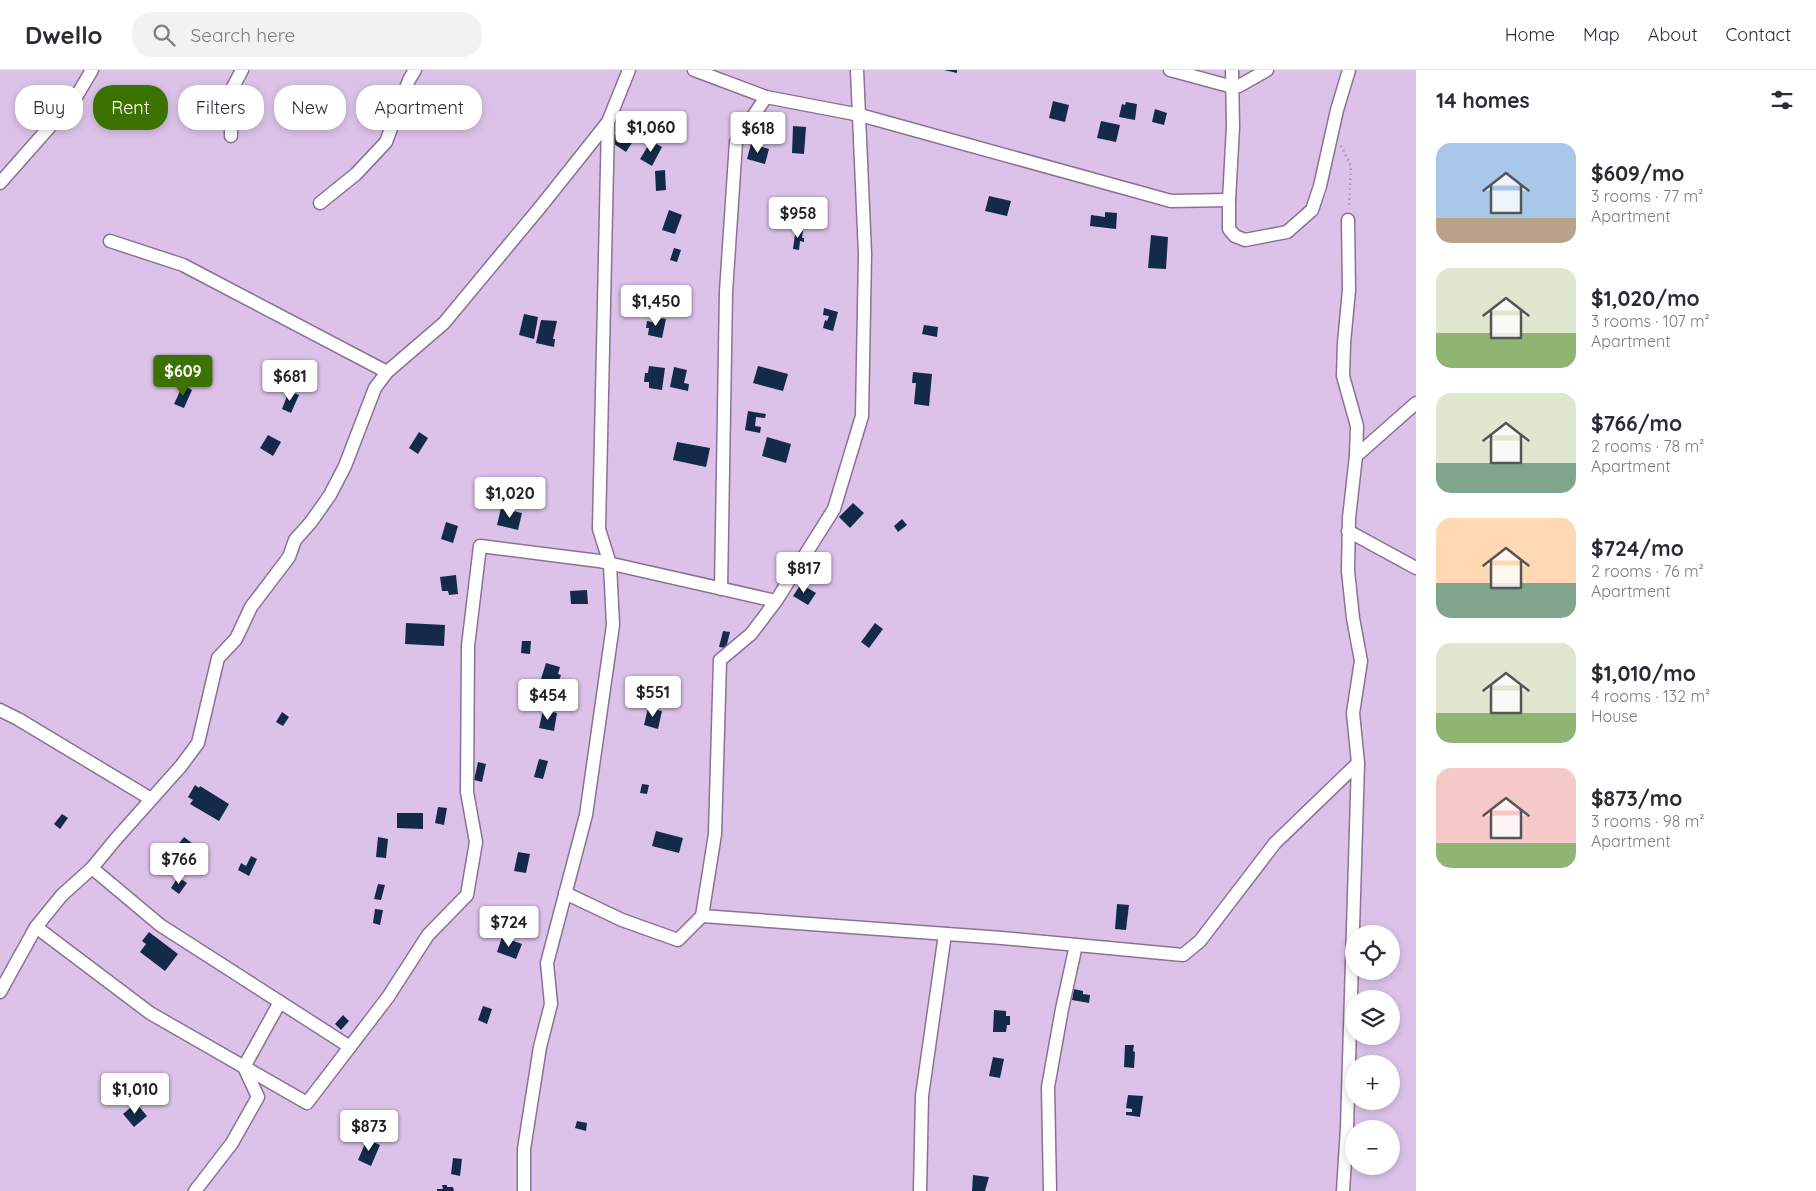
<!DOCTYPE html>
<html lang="en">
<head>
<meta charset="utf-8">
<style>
	body { margin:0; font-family:Quicksand,sans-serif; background:#f2f2f3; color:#2b2b33; height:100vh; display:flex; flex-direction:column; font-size:19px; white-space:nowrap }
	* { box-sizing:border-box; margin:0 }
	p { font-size:16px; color:#7c7c81 }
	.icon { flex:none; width:28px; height:28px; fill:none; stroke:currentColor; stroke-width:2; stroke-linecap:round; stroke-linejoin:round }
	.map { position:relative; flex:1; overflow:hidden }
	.side { display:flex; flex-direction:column; background:#fff; width:400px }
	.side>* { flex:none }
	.guide { position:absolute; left:15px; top:15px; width:475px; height:45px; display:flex; gap:10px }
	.controls { position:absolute; left:1345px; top:855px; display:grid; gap:10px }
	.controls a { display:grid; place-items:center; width:55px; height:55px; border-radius:50%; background:#fff; box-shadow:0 2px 8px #0003; font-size:25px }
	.price { position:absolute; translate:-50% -42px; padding:0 11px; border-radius:5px; background:#fff; color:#222; font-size:16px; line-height:32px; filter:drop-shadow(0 1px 2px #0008) }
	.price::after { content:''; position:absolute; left:50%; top:30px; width:15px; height:11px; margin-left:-8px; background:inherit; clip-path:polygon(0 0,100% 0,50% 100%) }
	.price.on { background:#3c7300; color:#fff }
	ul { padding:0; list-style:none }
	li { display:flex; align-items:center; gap:15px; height:125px; padding:0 20px }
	li span { display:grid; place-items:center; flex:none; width:140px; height:100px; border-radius:15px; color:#555 }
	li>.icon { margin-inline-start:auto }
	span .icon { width:60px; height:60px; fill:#fffc; stroke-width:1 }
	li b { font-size:21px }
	h2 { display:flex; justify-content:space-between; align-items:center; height:60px; padding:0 20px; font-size:21px }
	.pill { padding:0 18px; border-radius:20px; background:#fff; box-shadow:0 2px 8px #0003; font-size:18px; line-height:45px }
	.pill.on { background:#3c7300; color:#fff }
	header { display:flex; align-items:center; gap:30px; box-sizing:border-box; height:70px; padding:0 25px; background:#fff; border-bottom:1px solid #e1e1e2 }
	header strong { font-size:24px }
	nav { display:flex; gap:28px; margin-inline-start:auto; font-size:18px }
	.search { width:350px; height:45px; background:#f2f2f3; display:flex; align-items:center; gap:12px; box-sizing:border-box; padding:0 18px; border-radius:20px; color:#7c7c81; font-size:19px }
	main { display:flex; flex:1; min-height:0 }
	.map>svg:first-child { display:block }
	.building { fill:#132b48 }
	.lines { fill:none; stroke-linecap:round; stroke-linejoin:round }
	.street-casing { stroke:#8a7296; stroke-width:15 }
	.path { stroke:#937f9c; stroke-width:2.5; stroke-dasharray:1 4; stroke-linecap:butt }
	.street { stroke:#fff; stroke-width:12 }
</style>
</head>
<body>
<header>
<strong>Dwello</strong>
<div class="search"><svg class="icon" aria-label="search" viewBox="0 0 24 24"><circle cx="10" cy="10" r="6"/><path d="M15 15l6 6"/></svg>Search here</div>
<nav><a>Home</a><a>Map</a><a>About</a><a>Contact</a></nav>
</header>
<main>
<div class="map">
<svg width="1416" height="1121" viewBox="0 0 1416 1121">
	<rect width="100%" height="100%" fill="#dcc2e9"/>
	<!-- building -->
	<g class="building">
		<polygon points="944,0 957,0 957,3"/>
		<polygon points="466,18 481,30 465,51 450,40"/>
		<polygon points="1053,31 1069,35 1065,52 1049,48"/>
		<polygon points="1126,32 1137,34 1135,50 1119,47 1122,34 1125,35"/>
		<polygon points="1155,39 1167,43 1164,55 1152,52"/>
		<polygon points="1101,51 1120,55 1116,72 1097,68"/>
		<polygon points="622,55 637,65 626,82 611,72"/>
		<polygon points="793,56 806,57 804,84 792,83"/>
		<polygon points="651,71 662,77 652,96 640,89"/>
		<polygon points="751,74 769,79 765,94 747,89"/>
		<polygon points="665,100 666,120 656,121 655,101"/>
		<polygon points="989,126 1011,131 1007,146 985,141"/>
		<polygon points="778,128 793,132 786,155 772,150"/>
		<polygon points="669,140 682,145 675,164 662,160"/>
		<polygon points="1105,142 1117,143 1116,159 1090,156 1091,145 1105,147"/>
		<polygon points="796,158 803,160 802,168 804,168 804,172 800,171 799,180 793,179"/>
		<polygon points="1151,165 1168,167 1166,199 1148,198"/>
		<polygon points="674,178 681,180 677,192 670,190"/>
		<polygon points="824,238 838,242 833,261 823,258 825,250 827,251 829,246 823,245"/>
		<polygon points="524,244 538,247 534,269 519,265"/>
		<polygon points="653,247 666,249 662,268 648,265 649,258 646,258 647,251 652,252"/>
		<polygon points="541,250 557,251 553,269 555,269 554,277 536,273"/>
		<polygon points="924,255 938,257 937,267 922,264"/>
		<polygon points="649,296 665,298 662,320 649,318 649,312 644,312 645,303 648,303"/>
		<polygon points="758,296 788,304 783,321 753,313"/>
		<polygon points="674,297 687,300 684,313 689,314 688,321 670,317"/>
		<polygon points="913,302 932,304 929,336 914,334 916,313 912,313"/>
		<polygon points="183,315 192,320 184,338 174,334"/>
		<polygon points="289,321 299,325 291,343 282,339"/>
		<polygon points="748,341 766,344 765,348 756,347 755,356 761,357 760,363 745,360"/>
		<polygon points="419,362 428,368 418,384 409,378"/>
		<polygon points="268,365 281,372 273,386 260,378"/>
		<polygon points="767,367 791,374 786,393 762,386"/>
		<polygon points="677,372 710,378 706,397 673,390"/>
		<polygon points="853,433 864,443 850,458 839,447"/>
		<polygon points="501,438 522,443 518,460 497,455"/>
		<polygon points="902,449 907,455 898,462 894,456"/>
		<polygon points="446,452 458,456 453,473 441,469"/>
		<polygon points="456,505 458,524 449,525 448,521 442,521 440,507"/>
		<polygon points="801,514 816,523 808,535 793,526"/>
		<polygon points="587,520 588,534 571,534 570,521"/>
		<polygon points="406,553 445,555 444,576 405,574"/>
		<polygon points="875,553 883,559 869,578 861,572"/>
		<polygon points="723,561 730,562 726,578 719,577"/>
		<polygon points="522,571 531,571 530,584 521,583"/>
		<polygon points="546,593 560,597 558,604 561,605 559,611 556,610 554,616 540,612"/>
		<polygon points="648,638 662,641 658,659 644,655"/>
		<polygon points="543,640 557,643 554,661 539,658"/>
		<polygon points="282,642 289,647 283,656 276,652"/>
		<polygon points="539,689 548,691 543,709 534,707"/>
		<polygon points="478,692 486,694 482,712 474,710"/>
		<polygon points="642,714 649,715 647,724 640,723"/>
		<polygon points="195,715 199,718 200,716 229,734 219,751 190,734 193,730 188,727"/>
		<polygon points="438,737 447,738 444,755 435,753"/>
		<polygon points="397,743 423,743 423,759 397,758"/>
		<polygon points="62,744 68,748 60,759 54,754"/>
		<polygon points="656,761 683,768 679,783 652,776"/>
		<polygon points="184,767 197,777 183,795 170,785"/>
		<polygon points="378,767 388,769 386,788 376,787"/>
		<polygon points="518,782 530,784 526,803 514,801"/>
		<polygon points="251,786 257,789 249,806 238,800 241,793 246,796"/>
		<polygon points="178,807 187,813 179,824 171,818"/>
		<polygon points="378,814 385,815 381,830 374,829"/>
		<polygon points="1117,834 1129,835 1126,860 1115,859"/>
		<polygon points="375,839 383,840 380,855 373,853"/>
		<polygon points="149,862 178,884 165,901 140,882 146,874 142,871"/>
		<polygon points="502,867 522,874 516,889 497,882"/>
		<polygon points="1074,919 1083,921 1083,924 1090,925 1089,933 1072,930"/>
		<polygon points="483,936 492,939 487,954 478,950"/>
		<polygon points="994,940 1006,941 1006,946 1010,946 1010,955 1007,955 1006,962 993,962"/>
		<polygon points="343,945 349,951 341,960 335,954"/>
		<polygon points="1125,975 1134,975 1133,981 1135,982 1134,998 1124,997"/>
		<polygon points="993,987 1004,989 1000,1008 989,1006"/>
		<polygon points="1128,1025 1143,1026 1140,1047 1126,1045 1126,1042 1132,1042 1132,1039 1126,1038"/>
		<polygon points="136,1033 147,1046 134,1057 123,1044"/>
		<polygon points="577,1051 587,1053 586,1061 575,1058"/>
		<polygon points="367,1069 380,1075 371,1096 358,1090"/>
		<polygon points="453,1088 462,1089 460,1106 451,1104"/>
		<polygon points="973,1105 989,1107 985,1121 972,1121"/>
		<polygon points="442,1115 447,1115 447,1117 453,1117 454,1121 437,1121 437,1119 443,1119"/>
	</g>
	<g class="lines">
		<!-- street casing -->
		<g class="street-casing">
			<g id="street">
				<polyline points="694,0 766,27"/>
				<polyline points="1170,0 1233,17 1239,16 1267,0"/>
				<polyline points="1232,0 1233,57 1229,130 1229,159 1235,166 1245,170 1287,162 1312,140 1320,116 1337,40 1349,0"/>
				<polyline points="231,66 231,21 242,0"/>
				<polyline points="0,113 76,27 92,0"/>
				<polyline points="320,133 356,104 386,72 409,10 415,0"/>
				<polyline points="110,171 183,195 387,302"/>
				<polyline points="1356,386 1416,333"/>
				<polyline points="1348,461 1416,498"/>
				<polyline points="721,519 726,222 736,72 766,27 860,45 1171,131 1229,130"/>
				<polyline points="776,531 751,564 720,590 715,764 702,846 1002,868 1183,885 1200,871 1275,773 1358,693"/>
				<polyline points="0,640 18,649 151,729"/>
				<polyline points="92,798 160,855 350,977"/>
				<polyline points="565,823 622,850 678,870 702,846"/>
				<polyline points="36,857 150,943 307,1033 388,927 428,865 467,825 476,772 467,722 468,576 480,476 599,491 776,531 834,439 862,346 865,184 857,0"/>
				<polyline points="0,922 36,857 62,825 92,798 115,770 181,696 198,673 218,588 236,569 251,537 289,487 295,470 311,452 330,425 345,396 375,318 387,302 444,253 542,135 608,52 629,0"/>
				<polyline points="195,1121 232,1073 258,1027 244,997 280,932"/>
				<polyline points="524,1121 524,1079 540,977 551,934 547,893 586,745 613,555 610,494 599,459 608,52"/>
				<polyline points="920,1121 922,1026 945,864"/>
				<polyline points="1050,1121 1048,1017 1062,939 1076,875"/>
				<polyline points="1343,1121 1347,1057 1358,693 1353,643 1361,591 1353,548 1348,501 1349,448 1356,386 1357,356 1343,306 1344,273 1349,220 1348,150"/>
			</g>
		</g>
		<!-- path -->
		<polyline class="path" points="1341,76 1351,96 1349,138"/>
		<!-- street -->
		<use href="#street" class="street"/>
	</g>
</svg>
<div class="controls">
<a><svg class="icon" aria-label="locate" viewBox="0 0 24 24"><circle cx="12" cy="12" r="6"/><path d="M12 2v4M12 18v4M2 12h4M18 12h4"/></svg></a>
<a><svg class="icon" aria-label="layers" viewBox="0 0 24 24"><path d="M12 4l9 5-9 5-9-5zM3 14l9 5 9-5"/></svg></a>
<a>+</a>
<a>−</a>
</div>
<b class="price" style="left:651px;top:83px">$1,060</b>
<b class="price" style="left:758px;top:84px">$618</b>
<b class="price" style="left:798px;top:169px">$958</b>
<b class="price" style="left:656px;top:257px">$1,450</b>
<b class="price on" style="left:183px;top:327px">$609</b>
<b class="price" style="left:290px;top:332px">$681</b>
<b class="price" style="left:510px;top:449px">$1,020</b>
<b class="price" style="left:804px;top:524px">$817</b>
<b class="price" style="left:653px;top:648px">$551</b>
<b class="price" style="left:548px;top:651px">$454</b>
<b class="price" style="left:179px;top:815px">$766</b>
<b class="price" style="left:509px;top:878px">$724</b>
<b class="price" style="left:135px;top:1045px">$1,010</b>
<b class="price" style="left:369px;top:1082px">$873</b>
<div class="guide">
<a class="pill">Buy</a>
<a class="pill on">Rent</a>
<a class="pill">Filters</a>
<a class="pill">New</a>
<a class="pill">Apartment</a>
</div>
</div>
<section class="side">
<h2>14 homes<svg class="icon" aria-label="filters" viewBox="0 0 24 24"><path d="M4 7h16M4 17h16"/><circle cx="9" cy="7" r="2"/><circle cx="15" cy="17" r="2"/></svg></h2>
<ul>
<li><span style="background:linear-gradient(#a9c7e8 75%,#b9a48a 0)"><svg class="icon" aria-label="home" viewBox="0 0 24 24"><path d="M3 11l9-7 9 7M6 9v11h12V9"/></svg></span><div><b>$609/mo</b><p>3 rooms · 77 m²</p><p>Apartment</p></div></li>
<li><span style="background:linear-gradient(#dfe7d0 65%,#8fb573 0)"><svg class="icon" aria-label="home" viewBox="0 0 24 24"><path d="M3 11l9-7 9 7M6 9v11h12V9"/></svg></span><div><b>$1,020/mo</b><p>3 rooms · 107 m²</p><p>Apartment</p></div></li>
<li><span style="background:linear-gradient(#dfe7d0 70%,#7fa58c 0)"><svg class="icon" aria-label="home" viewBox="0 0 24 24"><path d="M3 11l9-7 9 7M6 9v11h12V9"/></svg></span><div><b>$766/mo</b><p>2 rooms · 78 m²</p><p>Apartment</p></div></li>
<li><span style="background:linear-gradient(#ffd9b3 65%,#7fa58c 0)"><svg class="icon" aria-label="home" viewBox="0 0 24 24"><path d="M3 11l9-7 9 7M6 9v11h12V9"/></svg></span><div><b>$724/mo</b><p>2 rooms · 76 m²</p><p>Apartment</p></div></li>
<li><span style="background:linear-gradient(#dfe7d0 70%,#8fb573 0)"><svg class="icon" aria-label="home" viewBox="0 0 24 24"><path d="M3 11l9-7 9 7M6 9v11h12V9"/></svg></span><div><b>$1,010/mo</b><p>4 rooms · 132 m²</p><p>House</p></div></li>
<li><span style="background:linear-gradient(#f6c9c9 75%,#8fb573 0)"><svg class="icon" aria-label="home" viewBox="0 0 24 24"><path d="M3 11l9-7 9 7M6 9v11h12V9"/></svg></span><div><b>$873/mo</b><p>3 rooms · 98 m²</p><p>Apartment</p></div></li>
</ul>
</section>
</main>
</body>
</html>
